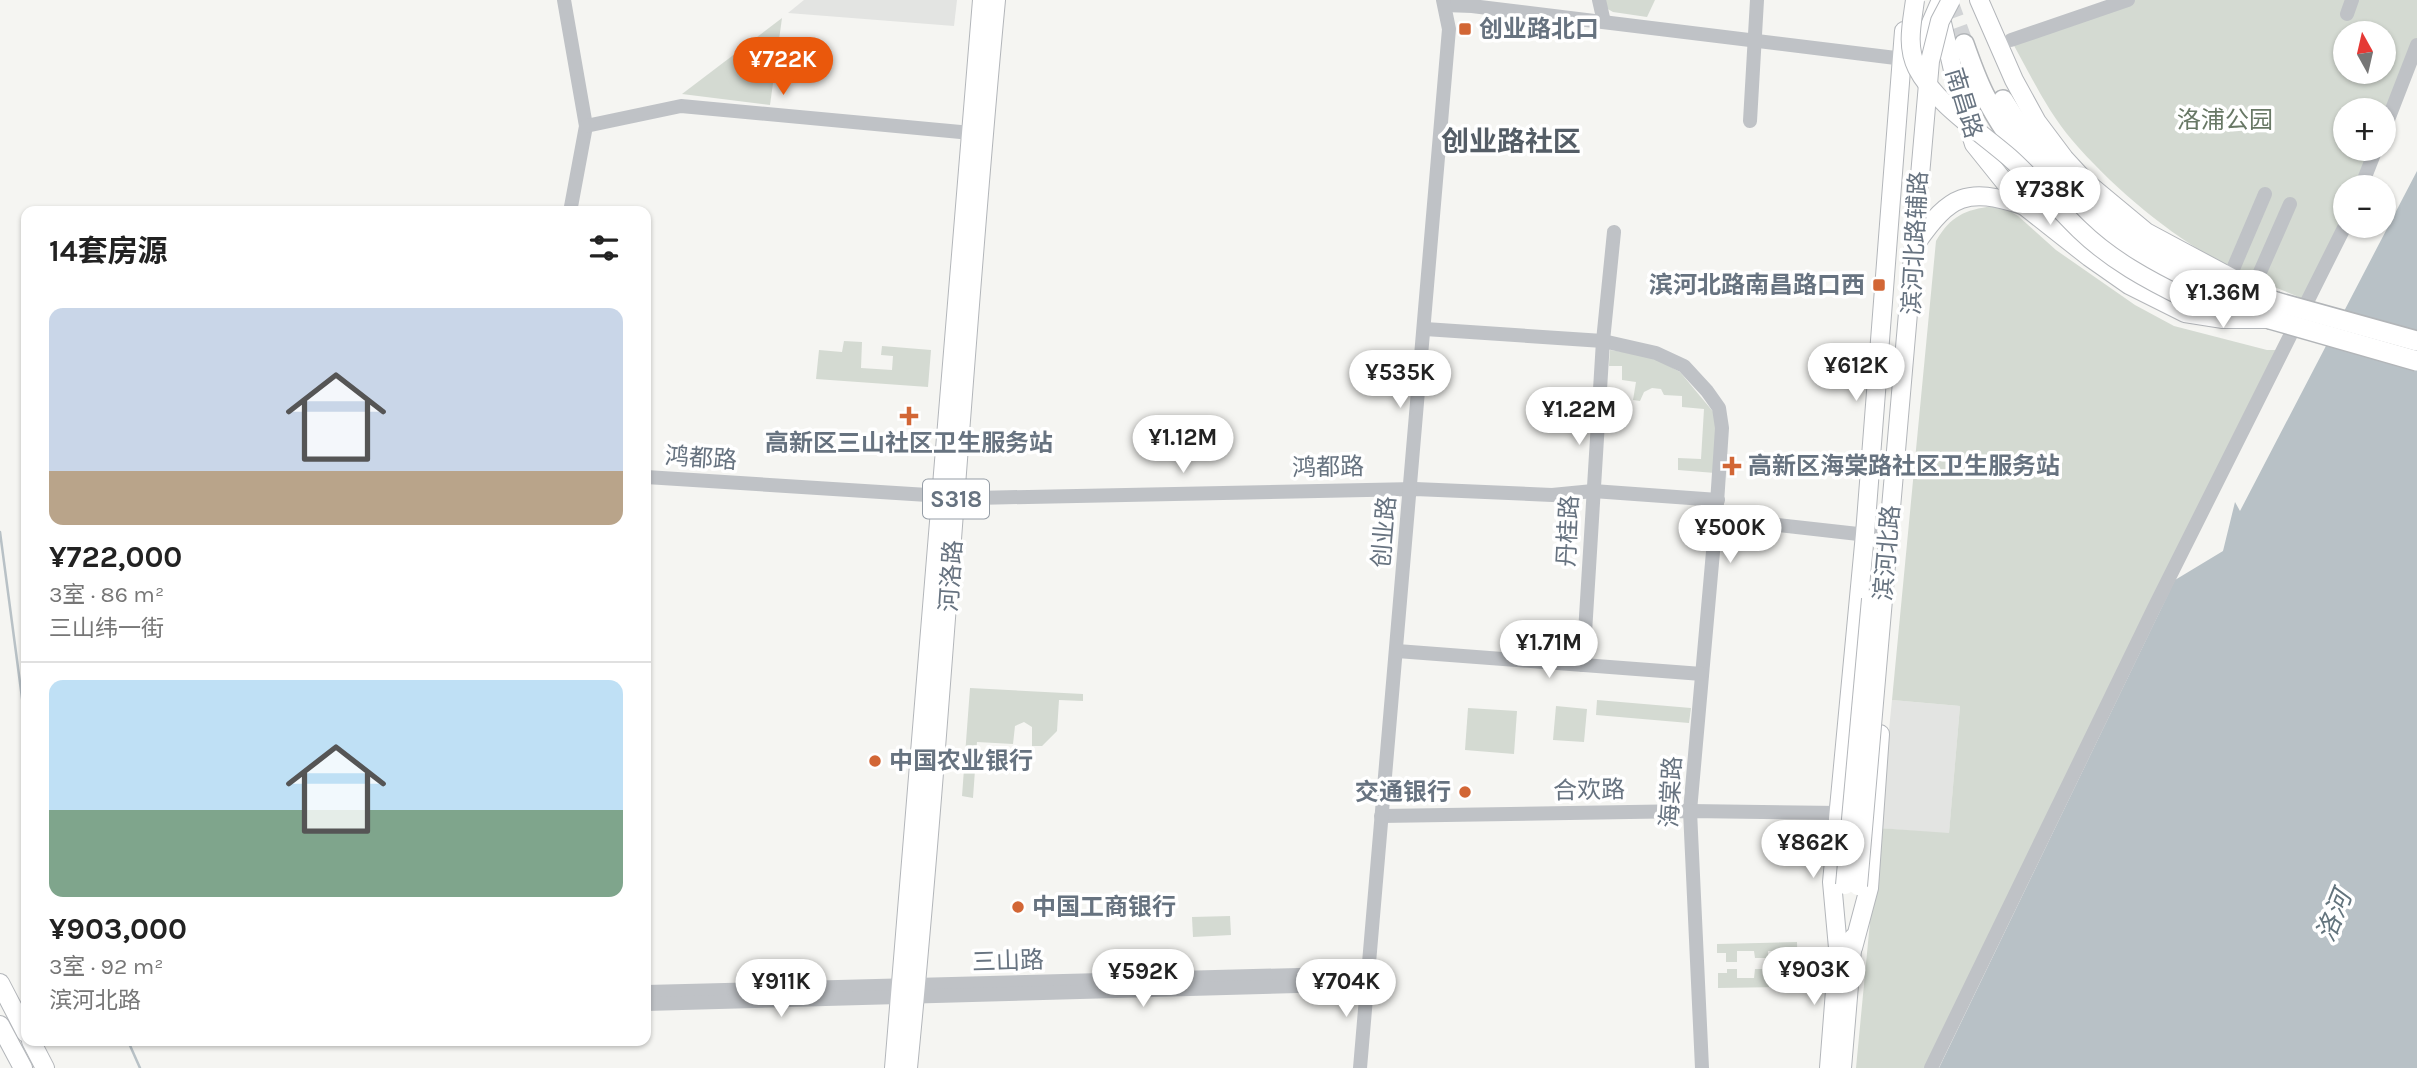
<!DOCTYPE html>
<html lang="zh">
<head>
<meta charset="utf-8">
<style>
	body { margin:0; font-family:Karla,"Noto Sans SC",sans-serif; background:#f6f6f6; color:#222; height:100vh; display:flex; flex-direction:column; font-size:26px; white-space:nowrap }
	* { box-sizing:border-box; margin:0 }
	p { font-size:23px; color:#767676 }
	.icon { flex:none; width:38px; height:38px; fill:none; stroke:currentColor; stroke-width:2; stroke-linecap:round; stroke-linejoin:round }
	.map { position:relative; flex:1; overflow:hidden }
	.side { position:absolute; left:21px; top:206px; width:630px; height:840px; display:flex; flex-direction:column; background:#fff; border-radius:14px; box-shadow:0 2px 5px #0004 }
	.side>* { flex:none }
	.needle { width:46px; rotate:352deg }
	.tools { position:absolute; left:2333px; top:21px; display:grid; gap:14px }
	.tools a { display:grid; place-items:center; width:63px; height:63px; border-radius:50%; background:#fff; box-shadow:0 2px 5px #0004; font-size:35px }
	.price { position:absolute; translate:-50% -60px; padding:0 16px; border-radius:24px; background:#fff; color:#222; font-size:23px; line-height:46px; filter:drop-shadow(0 2px 4px #0008) }
	.price::after { content:''; position:absolute; left:50%; top:42px; width:21px; height:16px; margin-left:-10px; background:inherit; clip-path:polygon(0 0,100% 0,50% 100%) }
	.price.active { background:#ea580c; color:#fff }
	ul { padding:0; list-style:none }
	li { display:grid; align-content:center; gap:14px; height:371px; padding:0 28px }
	li+li { border-top:2px solid #e0e0e0 }
	li span { display:grid; place-items:center; height:217px; border-radius:14px; color:#555 }
	li>.icon { margin-inline-start:auto }
	span .icon { width:126px; height:126px; fill:#fffc; stroke-width:1 }
	li b { font-size:30px }
	h2 { display:flex; justify-content:space-between; align-items:center; height:84px; padding:0 28px; font-size:30px }
	.map>svg:first-child { display:block }
	.built { fill:#e3e4e2 }
	.green { fill:#d4dad2; fill-rule:evenodd }
	.water { fill:#b8c1c6 }
	.lines { fill:none; stroke-linecap:round; stroke-linejoin:round }
	.stream { stroke:#b8c1c6; stroke-width:2.5 }
	.highway-tunnel { stroke:#d2d4d6; stroke-width:19; stroke-dasharray:19 10; stroke-linecap:butt }
	.major-casing { stroke:#b3b6ba; stroke-width:20 }
	.highway-casing { stroke:#b2b5b8; stroke-width:22 }
	.minor { stroke:#bfc2c6; stroke-width:14 }
	.major { stroke:#fff; stroke-width:18 }
	.highway { stroke:#fff; stroke-width:19 }
	.major-bridge-casing { stroke:#b3b6ba; stroke-width:20; stroke-linecap:butt }
	.highway-bridge-casing { stroke:#b2b5b8; stroke-width:22; stroke-linecap:butt }
	.major-bridge { stroke:#fff; stroke-width:18 }
	.highway-bridge { stroke:#fff; stroke-width:19 }
	.poi-dot { fill:#d26635; stroke:#fff; stroke-width:2.5 }
	.labels { text-anchor:middle; dominant-baseline:central; stroke-width:7; stroke-linejoin:round; paint-order:stroke }
	.shield { fill:#fff; stroke:#959da6; stroke-width:2 }
	.shield-label { font-size:23px; font-weight:bold; fill:#677380 }
	.poi-label { font-size:24px; font-weight:bold; fill:#677380; stroke:#fff; text-anchor:start }
	.street-label { font-size:24px; fill:#677380; stroke:#fff }
	.park-label { font-size:24px; fill:#687865; stroke:#fff }
	.water-label { font-size:26px; font-style:italic; fill:#63747d; stroke:#fff }
	.quarter-label { font-size:28px; font-weight:bold; fill:#545d66; stroke:#fff }
</style>
</head>
<body>
<div class="map">
<svg width="2417" height="1068" viewBox="0 0 2417 1068">
	<rect width="100%" height="100%" fill="#f5f5f2"/>
	<!-- built -->
	<g class="built">
		<polygon points="804,0 957,0 954,26 788,13"/>
		<polygon points="1892,700 1960,706 1949,834 1879,828"/>
	</g>
	<!-- green -->
	<g class="green">
		<polygon points="1603,0 1655,0 1647,17 1613,12 1606,8"/>
		<path d="M2128,0H2417V45L2384,130V110H2345V149H2376L2361,187H2345V226L2308,301C2283,290 2258,281 2234,269C2176,241 2114,189 2072,140C2047,111 2030,74 2011,40ZM2345,33H2384V72H2345Z"/>
		<polygon points="782,18 770,105 682,94"/>
		<path d="M1993,206L2008,210L2018,216L2056,250L2135,305L2174,326L2267,350H2284L1931,1068H1856L1879,828L1949,833L1960,706L1892,700L1936,241C1951,216 1964,210 1993,206Z"/>
		<polygon points="844,341 862,342 861,368 892,370 893,356 881,355 882,346 931,350 928,387 816,379 819,350 842,352"/>
		<polygon points="1610,350 1651,356 1680,372 1715,414 1715,473 1678,470 1678,458 1701,459 1704,409 1682,407 1682,396 1664,395 1661,389 1652,388 1644,392 1640,401 1633,400 1636,382 1622,380 1622,366 1609,366"/>
		<polygon points="970,688 1083,694 1083,701 1059,700 1057,731 1042,746 1032,746 1032,727 1024,722 1015,726 1013,744 977,742 973,798 962,796"/>
		<polygon points="1597,700 1691,708 1689,723 1596,715"/>
		<polygon points="1556,706 1587,709 1584,742 1553,740"/>
		<polygon points="1468,708 1517,711 1514,754 1465,750"/>
		<polygon points="1230,916 1231,935 1193,937 1192,917"/>
		<polygon points="1797,942 1798,986 1790,987 1784,971 1784,956 1788,956 1788,951 1768,951 1768,958 1755,958 1754,951 1737,951 1737,962 1726,962 1726,953 1717,953 1717,944"/>
		<polygon points="1727,969 1737,969 1737,978 1754,978 1755,969 1768,969 1768,976 1782,977 1782,983 1787,983 1787,987 1718,988 1718,973 1727,973"/>
	</g>
	<!-- water -->
	<polygon class="water" points="2417,171 2417,1068 1939,1068 2175,580 2223,551 2235,502 2240,511"/>
	<g class="lines">
		<!-- stream -->
		<g class="stream">
			<polyline points="0,532 26,728"/>
			<polyline points="128,1041 140,1068"/>
		</g>
		<!-- highway-tunnel -->
		<polyline class="highway-tunnel" points="1948,0 1964,44"/>
		<!-- major casing -->
		<g class="major-casing">
			<g id="major">
				<polyline points="1979,0 2014,80 2037,122 2064,158 2087,183 2146,232 2258,292"/>
				<polyline points="1940,14 1958,92 1974,144 2023,205 2089,257 2129,285 2185,313 2223,319 2267,319"/>
				<polyline points="1922,63 1927,32 1941,0"/>
				<path d="M1917,242C1950,195 1967,187 2022,205"/>
				<polyline points="1838,948 1832,882 1865,534 1904,31"/>
				<polyline points="1853,948 1869,888 1880,734"/>
				<polyline points="0,983 26,1033"/>
				<polyline points="0,1025 23,1068"/>
				<polyline points="31,1041 45,1068"/>
				<polyline points="894,1068 982,0"/>
				<path d="M908,1068C943,712 962,356 996,0"/>
				<polyline points="1829,1068 1839,939"/>
				<polyline points="1842,1068 1853,938"/>
			</g>
		</g>
		<!-- highway casing -->
		<g class="highway-casing">
			<g id="highway">
				<path d="M1964,44C1970,61 1976,78 1984,94C2009,144 2061,208 2107,240C2157,275 2214,298 2270,319"/>
				<path d="M2003,100C2048,175 2119,241 2199,277C2224,288 2250,294 2276,302"/>
			</g>
		</g>
		<!-- minor -->
		<g class="minor">
			<polyline points="564,0 586,126 570,212"/>
			<polyline points="1599,0 1604,22"/>
			<polyline points="1445,5 1472,6 1912,60"/>
			<polyline points="2347,14 2352,0"/>
			<polyline points="2011,40 2128,0"/>
			<polyline points="1750,121 1757,0"/>
			<polyline points="586,126 681,106 982,134"/>
			<polyline points="2384,130 2417,45"/>
			<polyline points="2361,187 2376,149"/>
			<polyline points="2233,269 2265,194"/>
			<polyline points="2257,279 2290,204"/>
			<polyline points="1425,329 1603,341 1656,353 1684,366 1707,391 1719,408 1722,428 1716,518 1690,811 1702,1068"/>
			<polyline points="646,477 975,498 1415,489 1552,495 1593,491 1718,500"/>
			<polyline points="1716,518 1894,538"/>
			<polyline points="1397,651 1702,674"/>
			<polyline points="1583,665 1603,341 1614,232"/>
			<polyline points="1381,816 1690,811 1839,813"/>
			<polyline points="646,992 1372,973"/>
			<polyline points="646,1004 1371,984"/>
			<polyline points="1360,1068 1449,29 1443,0"/>
			<polyline points="1931,1068 2154,608 2345,226"/>
		</g>
		<!-- major -->
		<use href="#major" class="major"/>
		<!-- highway -->
		<use href="#highway" class="highway"/>
		<!-- major-bridge casing -->
		<g class="major-bridge-casing">
			<g id="major-bridge">
				<path d="M1915,0C1912,23 1906,46 1917,68C1934,102 1980,132 2009,157C2034,179 2055,206 2080,230C2111,260 2148,280 2187,299"/>
				<polyline points="1845,885 1871,599"/>
				<polyline points="1858,886 1930,61 1940,21 1951,0"/>
			</g>
		</g>
		<!-- highway-bridge casing -->
		<g class="highway-bridge-casing">
			<g id="highway-bridge">
				<polyline points="2276,302 2417,341"/>
				<polyline points="2270,319 2417,361"/>
			</g>
		</g>
		<!-- major-bridge -->
		<use href="#major-bridge" class="major-bridge"/>
		<!-- highway-bridge -->
		<use href="#highway-bridge" class="highway-bridge"/>
	</g>
	<!-- markers -->
	<g class="poi-dot">
		<rect x="1458" y="22" width="14" height="14" rx="3.5"/>
		<rect x="1872" y="278" width="14" height="14" rx="3.5"/>
		<path d="M905.5 405.5h7v7h7v7h-7v7h-7v-7h-7v-7h7z"/>
		<path d="M1728.5 455.5h7v7h7v7h-7v7h-7v-7h-7v-7h7z"/>
		<circle cx="875" cy="761" r="7"/>
		<circle cx="1465" cy="792" r="7"/>
		<circle cx="1018" cy="907" r="7"/>
	</g>
	<g class="labels">
		<!-- shield labels -->
		<rect class="shield" x="923" y="479.5" width="66" height="39" rx="5"/>
		<g class="shield-label">
			<text x="956" y="499">S318</text>
		</g>
		<!-- poi labels -->
		<g class="poi-label">
			<text x="1479" y="29">创业路北口</text>
			<text x="1865" y="285" text-anchor="end">滨河北路南昌路口西</text>
			<text x="909" y="443" text-anchor="middle">高新区三山社区卫生服务站</text>
			<text x="1748" y="466">高新区海棠路社区卫生服务站</text>
			<text x="889" y="761">中国农业银行</text>
			<text x="1451" y="792" text-anchor="end">交通银行</text>
			<text x="1032" y="907">中国工商银行</text>
		</g>
		<!-- street labels -->
		<g class="street-label">
			<text transform="translate(1964 103) rotate(73)">南昌路</text>
			<text transform="translate(1915 243) rotate(-87)">滨河北路辅路</text>
			<text transform="translate(701 458) rotate(4)">鸿都路</text>
			<text transform="translate(1328 467) rotate(-1)">鸿都路</text>
			<text transform="translate(1568 531) rotate(-87)">丹桂路</text>
			<text transform="translate(1384 532) rotate(-85)">创业路</text>
			<text transform="translate(1887 553) rotate(-85)">滨河北路</text>
			<text transform="translate(951 576) rotate(-86)">河洛路</text>
			<text transform="translate(1589 790) rotate(-1)">合欢路</text>
			<text transform="translate(1671 792) rotate(-87)">海棠路</text>
			<text transform="translate(1008 961) rotate(-2)">三山路</text>
		</g>
		<!-- park labels -->
		<g class="park-label">
			<text x="2225" y="120">洛浦公园</text>
		</g>
		<!-- water labels -->
		<g class="water-label">
			<text transform="translate(2334 916) rotate(-68)">洛河</text>
		</g>
		<!-- quarter labels -->
		<g class="quarter-label">
			<text x="1511" y="141">创业路社区</text>
		</g>
	</g>
</svg>
<div class="tools">
<a><svg class="needle" viewBox="-14 -14 28 28"><path d="M0-13l5 13h-10z" fill="#e53935"/><path d="M0 13l5-13h-10z" fill="#767676"/></svg></a>
<a>+</a>
<a>−</a>
</div>
<b class="price active" style="left:783px;top:97px">¥722K</b>
<b class="price" style="left:2050px;top:227px">¥738K</b>
<b class="price" style="left:2223px;top:330px">¥1.36M</b>
<b class="price" style="left:1856px;top:403px">¥612K</b>
<b class="price" style="left:1400px;top:410px">¥535K</b>
<b class="price" style="left:1579px;top:447px">¥1.22M</b>
<b class="price" style="left:1183px;top:475px">¥1.12M</b>
<b class="price" style="left:1730px;top:565px">¥500K</b>
<b class="price" style="left:1549px;top:680px">¥1.71M</b>
<b class="price" style="left:1813px;top:880px">¥862K</b>
<b class="price" style="left:1814px;top:1007px">¥903K</b>
<b class="price" style="left:1143px;top:1009px">¥592K</b>
<b class="price" style="left:781px;top:1019px">¥911K</b>
<b class="price" style="left:1346px;top:1019px">¥704K</b>
<section class="side">
<h2>14套房源<svg class="icon" aria-label="filters" viewBox="0 0 24 24"><path d="M4 7h16M4 17h16"/><circle cx="9" cy="7" r="2"/><circle cx="15" cy="17" r="2"/></svg></h2>
<ul>
<li><span style="background:linear-gradient(#c9d6e8 75%,#b9a48a 0)"><svg class="icon" aria-label="home" viewBox="0 0 24 24"><path d="M3 11l9-7 9 7M6 9v11h12V9"/></svg></span><div><b>¥722,000</b><p>3室 · 86 m²</p><p>三山纬一街</p></div></li>
<li><span style="background:linear-gradient(#bfe0f5 60%,#7fa58c 0)"><svg class="icon" aria-label="home" viewBox="0 0 24 24"><path d="M3 11l9-7 9 7M6 9v11h12V9"/></svg></span><div><b>¥903,000</b><p>3室 · 92 m²</p><p>滨河北路</p></div></li>
</ul>
</section>
</div>
</body>
</html>
